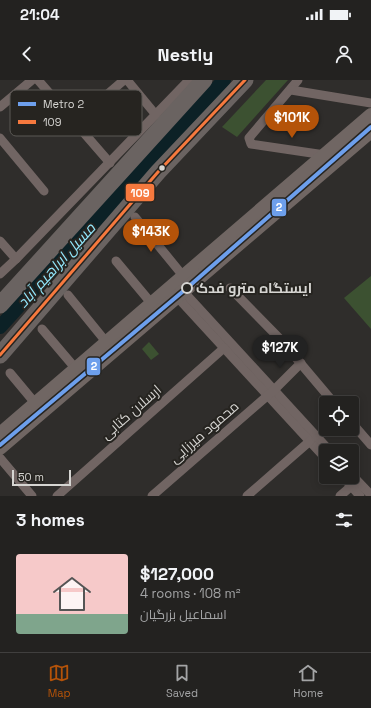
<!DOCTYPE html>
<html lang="en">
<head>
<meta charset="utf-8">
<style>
	body { margin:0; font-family:"Space Grotesk",Cairo,sans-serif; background:#2b2a29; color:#f1f3f6; height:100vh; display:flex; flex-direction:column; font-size:15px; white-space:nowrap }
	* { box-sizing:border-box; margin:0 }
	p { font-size:13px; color:#a3a4a5 }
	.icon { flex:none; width:22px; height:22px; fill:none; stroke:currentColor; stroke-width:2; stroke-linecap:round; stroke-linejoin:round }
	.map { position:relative; height:416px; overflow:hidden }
	.panel { display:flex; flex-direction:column; background:#232220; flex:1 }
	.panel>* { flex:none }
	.fabs { position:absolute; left:319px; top:316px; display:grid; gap:8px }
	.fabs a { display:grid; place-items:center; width:40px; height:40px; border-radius:4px; background:#232220; box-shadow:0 2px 10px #0003,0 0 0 1px #403f3e; font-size:20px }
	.scale { position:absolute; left:12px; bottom:10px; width:59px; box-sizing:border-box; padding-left:4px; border:2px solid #d6d5d2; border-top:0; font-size:11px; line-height:14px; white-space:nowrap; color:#d6d5d2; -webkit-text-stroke:3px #262420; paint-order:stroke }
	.price { position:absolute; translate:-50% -34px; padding:0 9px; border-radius:14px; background:#b45309; color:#fff; font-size:13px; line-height:26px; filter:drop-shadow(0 1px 2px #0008) }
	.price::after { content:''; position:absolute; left:50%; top:24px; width:12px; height:9px; margin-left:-6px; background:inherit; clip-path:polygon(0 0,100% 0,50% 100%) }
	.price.current { background:#222; color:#fff }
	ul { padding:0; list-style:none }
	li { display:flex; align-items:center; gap:12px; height:100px; padding:0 16px }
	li+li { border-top:1px solid #403f3e }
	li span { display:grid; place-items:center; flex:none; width:112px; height:80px; border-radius:4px; color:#555 }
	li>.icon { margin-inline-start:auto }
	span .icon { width:48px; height:48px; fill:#fffc; stroke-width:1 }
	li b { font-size:17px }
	h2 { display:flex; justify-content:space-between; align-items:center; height:48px; padding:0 16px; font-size:17px }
	.status { display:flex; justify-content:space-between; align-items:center; height:28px; padding:0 20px; background:#232220; direction:ltr }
	.status svg { height:11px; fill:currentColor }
	header { display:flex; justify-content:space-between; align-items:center; height:52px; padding:0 16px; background:#232220; font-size:18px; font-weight:600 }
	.menu { display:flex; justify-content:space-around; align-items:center; height:56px; border-top:1px solid #403f3e; background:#232220; font-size:11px; color:#a3a4a5 }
	.menu a { display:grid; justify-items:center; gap:2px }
	.menu .current { color:#b45309 }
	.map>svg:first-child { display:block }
	.green { fill:#3c5131 }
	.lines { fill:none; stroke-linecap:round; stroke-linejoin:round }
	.river { stroke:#0c2126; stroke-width:14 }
	.street { stroke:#716563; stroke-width:9 }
	.primary { stroke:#706663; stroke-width:14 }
	.highway { stroke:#6a6361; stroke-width:17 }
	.bus-1-casing { stroke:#262420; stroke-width:6 }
	.bus-1 { stroke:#f6793e; stroke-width:3 }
	.metro-1-casing { stroke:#262420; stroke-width:7 }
	.metro-1 { stroke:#6d9fec; stroke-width:4 }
	.bus-dot { fill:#d6d5d2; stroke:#262420; stroke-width:1.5 }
	.stop-dot { fill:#262420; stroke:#d6d5d2; stroke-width:2 }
	.labels { text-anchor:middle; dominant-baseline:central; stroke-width:4; stroke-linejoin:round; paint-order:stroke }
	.stop-label { font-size:14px; font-weight:bold; fill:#d6d5d2; stroke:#262420; text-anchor:start }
	.street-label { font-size:14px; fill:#d6d5d2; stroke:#262420 }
	.water-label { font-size:15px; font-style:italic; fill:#93e9fe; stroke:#262420 }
	.key { fill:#262420; stroke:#5b5955; stroke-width:1 }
	.key-label { font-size:11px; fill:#d6d5d2 }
	.line-badge { stroke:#262420; stroke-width:1.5 }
	.badge-label { font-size:11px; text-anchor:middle; font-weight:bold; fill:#fff }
</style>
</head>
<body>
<div class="status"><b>21:04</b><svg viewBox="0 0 49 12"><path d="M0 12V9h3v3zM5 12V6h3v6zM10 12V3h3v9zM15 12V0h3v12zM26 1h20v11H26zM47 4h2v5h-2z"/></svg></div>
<header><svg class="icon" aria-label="back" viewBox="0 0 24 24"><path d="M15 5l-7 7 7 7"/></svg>Nestly<svg class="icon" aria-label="person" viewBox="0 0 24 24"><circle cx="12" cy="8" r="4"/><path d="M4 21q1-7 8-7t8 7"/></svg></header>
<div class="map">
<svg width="371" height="416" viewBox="0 0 371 416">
	<rect width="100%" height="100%" fill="#2f2d2b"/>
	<!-- green -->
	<g class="green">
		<polygon points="266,0 288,0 237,57 222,47"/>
		<polygon points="371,196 371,249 344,218"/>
		<polygon points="149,262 159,274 151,280 142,269"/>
	</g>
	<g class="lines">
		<!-- river -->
		<polyline class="river" points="0,247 224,0"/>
		<!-- street -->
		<g class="street">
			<polyline points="38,0 110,83"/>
			<polyline points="127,0 156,35"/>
			<polyline points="298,0 249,58 251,64 325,75"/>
			<polyline points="291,10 371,23"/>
			<polyline points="0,27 32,0"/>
			<polyline points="74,43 124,0"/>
			<polyline points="0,58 44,111"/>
			<polyline points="135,137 184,197"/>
			<polyline points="0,161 16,179 0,194"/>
			<polyline points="16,179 189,0"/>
			<polyline points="116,181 152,224"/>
			<polyline points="230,208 280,259 334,323"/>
			<polyline points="184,212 330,371"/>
			<polyline points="68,215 107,263"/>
			<polyline points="178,218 326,379"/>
			<polyline points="42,249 76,289"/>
			<polyline points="10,293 35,323"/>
			<polyline points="352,343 371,365"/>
			<polyline points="0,378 32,416"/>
			<polyline points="352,395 371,415"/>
			<polyline points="343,397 360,416"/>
			<polyline points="57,416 224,268"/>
			<polyline points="152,416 274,310 301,283"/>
			<polyline points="247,416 310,361"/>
			<polyline points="340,416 355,403"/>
		</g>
		<!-- primary -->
		<g class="primary">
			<polyline points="0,354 371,35"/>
			<polyline points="0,368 371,51"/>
		</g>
		<!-- highway -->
		<g class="highway">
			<polyline points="0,225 204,0"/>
			<polyline points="0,275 158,92 245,0"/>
		</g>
		<!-- bus-1 casing -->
		<g class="bus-1-casing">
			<polyline id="bus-1" points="0,275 158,92 245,0"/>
		</g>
		<!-- bus-1 -->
		<use href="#bus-1" class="bus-1"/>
		<!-- metro-1 casing -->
		<g class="metro-1-casing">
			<polyline id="metro-1" points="0,365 187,208 371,47"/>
		</g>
		<!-- metro-1 -->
		<use href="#metro-1" class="metro-1"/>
	</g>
	<!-- markers -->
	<circle class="bus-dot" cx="162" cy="88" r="3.5"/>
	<circle class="stop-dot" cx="187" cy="208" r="5"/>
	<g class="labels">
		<!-- stop labels -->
		<g class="stop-label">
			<text x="196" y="208">ایستگاه مترو فدک</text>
		</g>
		<!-- street labels -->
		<g class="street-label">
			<text transform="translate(131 332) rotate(-41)">ارسلان کتابی</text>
			<text transform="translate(204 352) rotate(-41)">محمود میرزایی</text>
		</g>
		<!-- water labels -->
		<g class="water-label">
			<text transform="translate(56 185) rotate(-48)">مسیل ابراهیم آباد</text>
		</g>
	</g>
	<!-- legend -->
	<rect x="10" y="10" width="132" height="46" rx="6" class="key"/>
	<rect x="18" y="22" width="18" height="4" fill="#6d9fec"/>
	<rect x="18" y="40" width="18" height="4" fill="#f6793e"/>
	<g class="key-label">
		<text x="43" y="28">Metro 2</text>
		<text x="43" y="46">109</text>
	</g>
	<g class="line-badge">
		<rect x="125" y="103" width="30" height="19" rx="4" fill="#f6793e"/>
		<rect x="271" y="118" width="16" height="19" rx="4" fill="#6d9fec"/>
		<rect x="86" y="277" width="15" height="19" rx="4" fill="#6d9fec"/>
	</g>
	<g class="badge-label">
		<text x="140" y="117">109</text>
		<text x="279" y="131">2</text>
		<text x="94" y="290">2</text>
	</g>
</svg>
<div class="fabs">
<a><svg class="icon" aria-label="locate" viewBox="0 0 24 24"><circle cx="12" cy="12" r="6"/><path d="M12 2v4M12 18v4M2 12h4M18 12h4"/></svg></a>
<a><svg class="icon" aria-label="layers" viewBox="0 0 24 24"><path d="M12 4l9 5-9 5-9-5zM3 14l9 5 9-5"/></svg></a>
</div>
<div class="scale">50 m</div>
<b class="price" style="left:292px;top:59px">$101K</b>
<b class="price" style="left:151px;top:173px">$143K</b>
<b class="price current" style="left:280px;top:289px">$127K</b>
</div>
<section class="panel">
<h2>3 homes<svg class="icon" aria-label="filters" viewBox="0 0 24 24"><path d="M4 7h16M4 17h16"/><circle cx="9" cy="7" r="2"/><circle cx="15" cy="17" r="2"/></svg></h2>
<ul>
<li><span style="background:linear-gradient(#f6c9c9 75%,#7fa58c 0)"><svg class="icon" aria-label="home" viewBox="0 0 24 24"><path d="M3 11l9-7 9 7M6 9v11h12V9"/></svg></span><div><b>$127,000</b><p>4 rooms · 108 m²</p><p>اسماعیل بزرگیان</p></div></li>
</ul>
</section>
<nav class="menu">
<a class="current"><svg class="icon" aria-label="map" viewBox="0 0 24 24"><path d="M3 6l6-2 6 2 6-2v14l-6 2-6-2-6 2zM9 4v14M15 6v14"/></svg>Map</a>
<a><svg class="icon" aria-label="saved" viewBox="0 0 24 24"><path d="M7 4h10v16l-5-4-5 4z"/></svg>Saved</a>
<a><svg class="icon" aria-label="home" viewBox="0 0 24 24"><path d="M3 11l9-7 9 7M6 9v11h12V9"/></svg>Home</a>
</nav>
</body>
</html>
